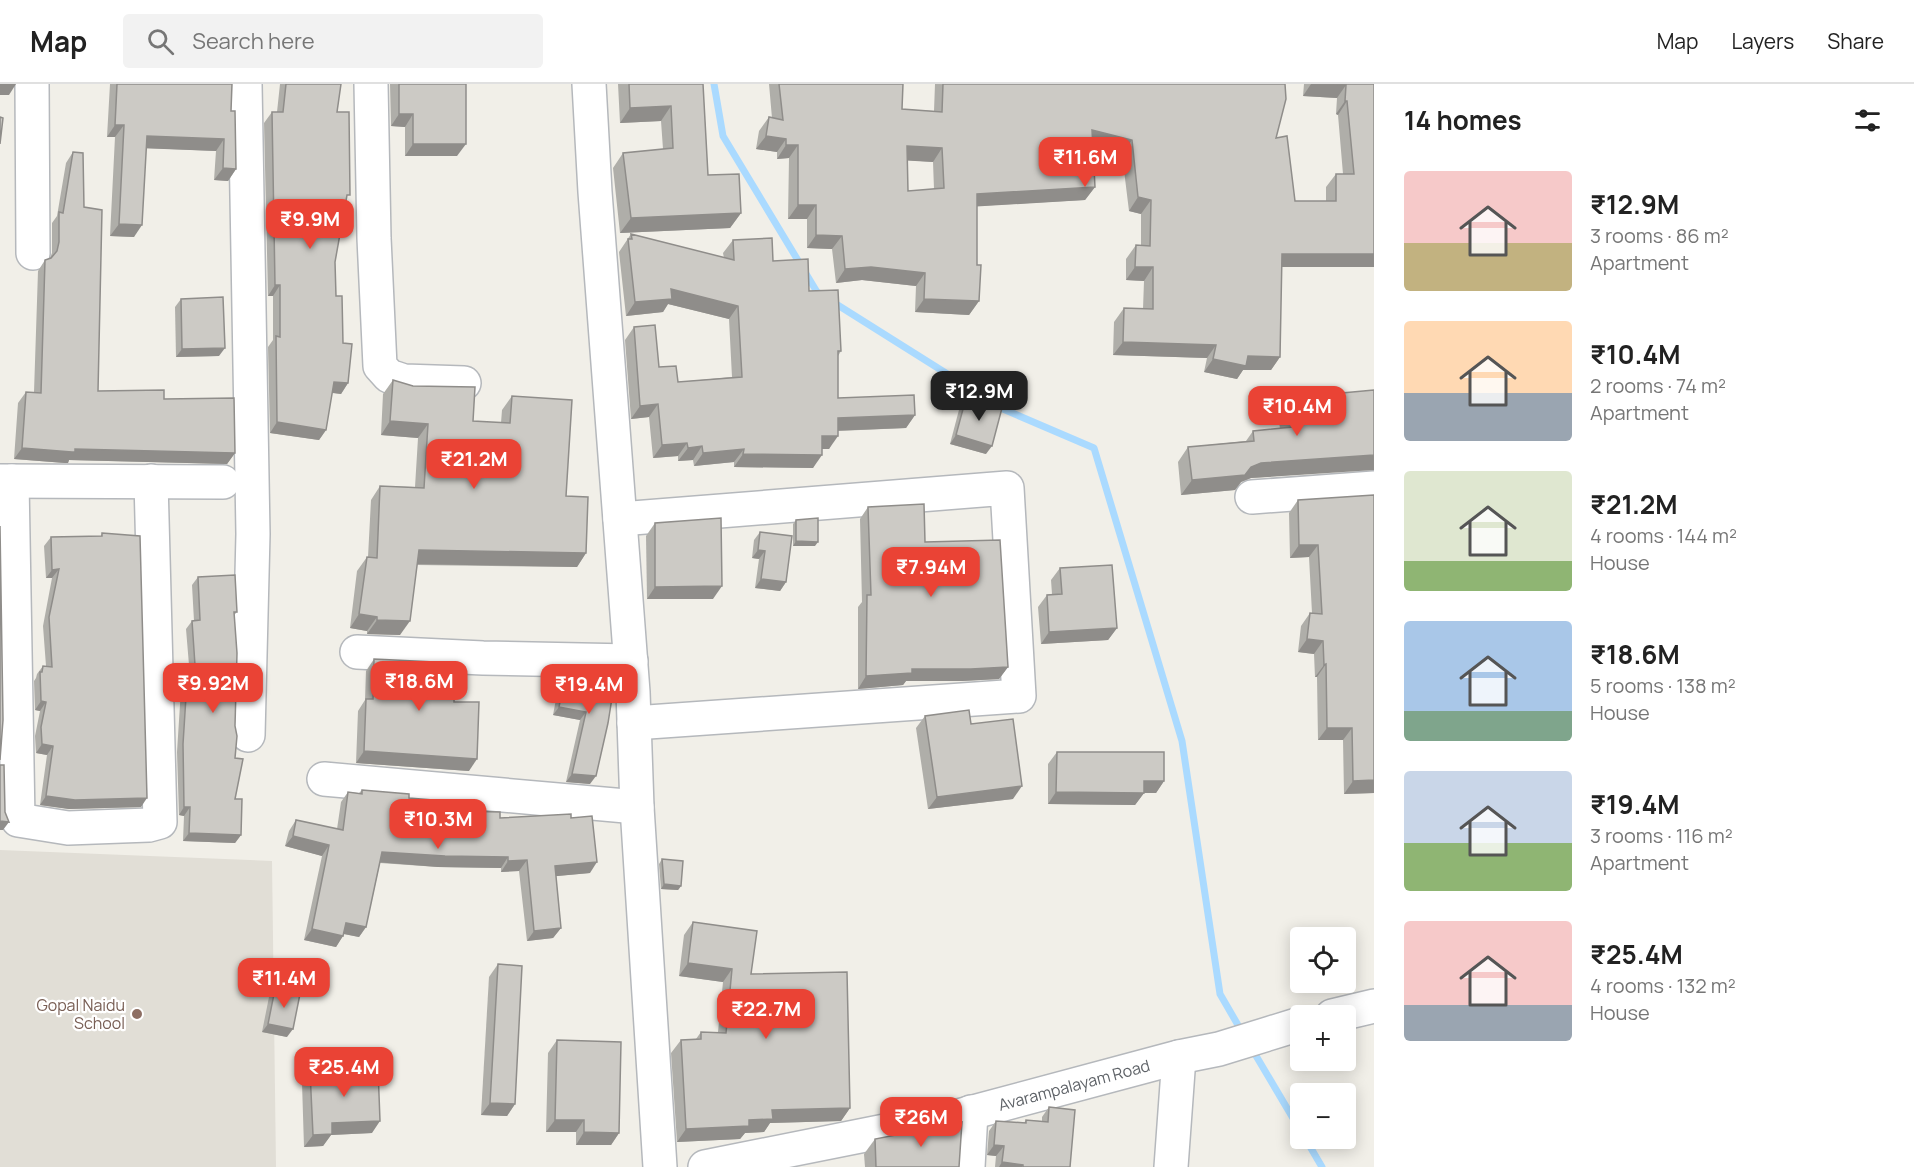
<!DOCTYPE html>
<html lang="en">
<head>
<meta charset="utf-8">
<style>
	body { margin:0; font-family:Manrope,sans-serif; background:#f2f2f2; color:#222; height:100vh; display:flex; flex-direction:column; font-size:22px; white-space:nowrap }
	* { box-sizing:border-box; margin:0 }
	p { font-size:20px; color:#767676 }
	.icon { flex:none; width:33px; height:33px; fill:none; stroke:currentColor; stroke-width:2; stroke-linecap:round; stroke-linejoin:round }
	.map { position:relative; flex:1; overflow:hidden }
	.panel { display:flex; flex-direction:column; background:#fff; width:540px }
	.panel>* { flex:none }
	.tools { position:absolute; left:1290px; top:843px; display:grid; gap:12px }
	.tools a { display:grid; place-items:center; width:66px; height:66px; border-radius:6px; background:#fff; box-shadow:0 3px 15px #0003; font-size:30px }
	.price { position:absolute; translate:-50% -51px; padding:0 14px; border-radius:12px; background:#ea4335; color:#fff; font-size:20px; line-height:39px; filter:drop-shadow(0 2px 3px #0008) }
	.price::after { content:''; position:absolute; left:50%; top:36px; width:18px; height:14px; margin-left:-9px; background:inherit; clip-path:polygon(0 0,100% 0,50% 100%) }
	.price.active { background:#222; color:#fff }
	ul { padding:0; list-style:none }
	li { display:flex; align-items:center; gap:18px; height:150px; padding:0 30px }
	li span { display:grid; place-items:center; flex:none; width:168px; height:120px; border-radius:6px; color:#555 }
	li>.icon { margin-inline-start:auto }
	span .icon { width:72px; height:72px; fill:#fffc; stroke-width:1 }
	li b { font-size:26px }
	h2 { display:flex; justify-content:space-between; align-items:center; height:72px; padding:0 30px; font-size:26px }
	header { display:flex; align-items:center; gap:36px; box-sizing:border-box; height:84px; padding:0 30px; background:#fff; border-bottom:2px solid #e0e0e0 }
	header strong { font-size:28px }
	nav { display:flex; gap:33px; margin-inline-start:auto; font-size:21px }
	.search { width:420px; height:54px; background:#f2f2f2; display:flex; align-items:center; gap:15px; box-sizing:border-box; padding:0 21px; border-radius:6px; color:#767676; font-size:22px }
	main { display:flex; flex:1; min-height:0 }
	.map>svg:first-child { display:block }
	.education { fill:#e1ded6 }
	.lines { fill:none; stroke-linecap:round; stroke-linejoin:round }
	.stream { stroke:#aadaff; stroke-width:7 }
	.minor-casing { stroke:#b5b8bc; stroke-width:36 }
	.minor { stroke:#fff; stroke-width:33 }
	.wall { fill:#afaea9; fill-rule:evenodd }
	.shaded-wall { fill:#8f8d8a }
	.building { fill:#cccac5; stroke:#8f8d8a; stroke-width:1.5; fill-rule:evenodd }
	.education-dot { fill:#8d6e63; stroke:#fff; stroke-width:2 }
	.labels { text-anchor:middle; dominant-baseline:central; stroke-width:4.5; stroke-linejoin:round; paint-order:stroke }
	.education-label { font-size:16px; fill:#785e54; stroke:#fff; text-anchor:end }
	.street-label { font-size:16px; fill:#5f6368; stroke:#fff }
</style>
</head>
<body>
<header>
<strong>Map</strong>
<div class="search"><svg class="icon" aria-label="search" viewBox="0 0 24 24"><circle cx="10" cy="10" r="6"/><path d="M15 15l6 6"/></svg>Search here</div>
<nav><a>Map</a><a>Layers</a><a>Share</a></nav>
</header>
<main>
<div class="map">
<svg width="1374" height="1083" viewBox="0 0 1374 1083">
	<rect width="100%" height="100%" fill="#f1efe8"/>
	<!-- education -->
	<polygon class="education" points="0,766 272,777 276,1083 0,1083"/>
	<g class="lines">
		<!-- stream -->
		<g class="stream">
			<polyline points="714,0 723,52 817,208 1003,325 1094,364 1182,657 1220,910 1242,948"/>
			<polyline points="1252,965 1300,1046"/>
			<polyline points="1305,1054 1322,1083"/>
		</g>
		<!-- minor casing -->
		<g class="minor-casing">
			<g id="minor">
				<polyline points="32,0 33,169"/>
				<polyline points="245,0 253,450 248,651"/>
				<polyline points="371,0 374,154 380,282 389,292 404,297 464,299"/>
				<polyline points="589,0 595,108 633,608 637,723 660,1083"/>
				<polyline points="0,397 223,398"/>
				<polyline points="12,397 18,736 68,744 149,741 160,738 151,397"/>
				<polyline points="1252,413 1374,404"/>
				<polyline points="620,435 1007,404 1019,612 634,639"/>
				<polyline points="357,568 483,574 631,577"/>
				<polyline points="324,695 637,723"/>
				<polyline points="1332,932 1374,922"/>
				<polyline points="705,1083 955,1033 1179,973 1219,965 1300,940"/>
				<polyline points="968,1083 971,1028"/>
				<polyline points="1171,1083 1179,973"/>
			</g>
		</g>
		<!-- minor -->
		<use href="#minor" class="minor"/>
	</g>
	<!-- wall -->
	<g class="wall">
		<polygon points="110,0 232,0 231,27 236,85 228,97 214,96 216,67 146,64 134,153 110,152 115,53 107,53"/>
		<polygon points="280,0 341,0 337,28 346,116 335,178 336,212 348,299 341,310 332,309 326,346 319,356 270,349 268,263 273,256 273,212 268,212 264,39 272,28 277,28"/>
		<polygon points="390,0 466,0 457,72 405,72 405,43 391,42"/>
		<polygon points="618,0 703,0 708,91 741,129 730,144 620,149 613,84 623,69 663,65 661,37 620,39"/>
		<path d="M769,0H903L902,25L934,27L935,0H1285L1276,54L1295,117H1326V103L1336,90H1343L1338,31L1336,30L1337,14L1303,12L1304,0H1374V183H1281L1280,273L1271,286H1243L1237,295L1204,288L1207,274L1113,271L1114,238L1124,224L1143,225L1144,197L1126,196V175L1136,161H1141V130L1129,127L1122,70L1093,62L1095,103L1085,116L977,122V181L979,217L969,231L915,228L916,202L862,196L836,199L832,165L807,164V135H788L789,74L777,75V68L756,65L759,47L769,33L772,34ZM907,76L933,78L934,105L908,107Z"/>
		<polygon points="73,68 84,123 98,307 164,315 235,369 227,380 69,376 68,379 65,379 14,375 18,319 26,308 34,308 38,187 45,176 50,174 52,169 52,139 57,132 66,79"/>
		<polygon points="631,150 724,174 723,169 733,156 773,177 809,207 841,267 838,272 838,314 915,331 906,344 838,347 829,365 822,365 813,384 734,383 734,378 694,382 693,376 678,377 678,372 653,374 649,333 631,335 625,256 634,243 659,283 678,298 732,293 729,235 668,220 663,228 626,232 619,168"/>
		<polygon points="181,215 219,272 176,273 175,223"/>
		<polygon points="393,296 473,337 501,339 502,326 512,312 566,412 586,469 577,483 417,481 400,551 367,550 367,547 350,544 357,487 367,473 368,473 371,416 380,402 415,403 418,354 381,351 383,310"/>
		<polygon points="966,314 986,370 950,360 960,322"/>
		<polygon points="1288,314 1373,385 1251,394 1241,398 1235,406 1181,411 1178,378 1188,363 1246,357 1253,347 1280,345 1278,329"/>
		<polygon points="1374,411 1374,709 1344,710 1343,656 1318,656 1317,593 1315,593 1314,570 1298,568 1301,542 1310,529 1312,529 1309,473 1290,474 1289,429 1298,416"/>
		<polygon points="868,423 925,458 1008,583 999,595 962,597 906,597 903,601 858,605 858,523 862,518 860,435"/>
		<polygon points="796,436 815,462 793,462 793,440"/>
		<polygon points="655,439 713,515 647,515 646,452"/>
		<polygon points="760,448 786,498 780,507 755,504 759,475 752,474 754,456"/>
		<polygon points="102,449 141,723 69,725 40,721 47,671 36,669 35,652 40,627 35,626 34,597 36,594 37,590 43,582 46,582 43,542 52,494 46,494 44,462 51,453 101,452"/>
		<polygon points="1060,484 1117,544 1108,556 1041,560 1038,523 1047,511 1052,510 1051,496"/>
		<polygon points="198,493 237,528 234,531 235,715 241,751 235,759 183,757 184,732 179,731 177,668 182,589 189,581 186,545 192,537 194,537 192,501"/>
		<polygon points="374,575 454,618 469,687 356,679 358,627 365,616 366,587"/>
		<polygon points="566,586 599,592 590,700 566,698 580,636 553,631 560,594"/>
		<polygon points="925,632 971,640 1013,715 928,725 916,644"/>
		<polygon points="1057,668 1164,697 1156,709 1144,709 1135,721 1048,720 1048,680"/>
		<polygon points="362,706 409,714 456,727 500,734 571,734 590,789 556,792 561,844 553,854 527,857 519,787 501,788 501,784 438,783 380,779 366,843 359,853 344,850 336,863 304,856 322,772 285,762 289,747 296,736 337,745 341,718 348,708 359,709"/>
		<polygon points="662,775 681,802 678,806 661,805 659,780"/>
		<polygon points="693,838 751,890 850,1024 841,1037 770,1039 764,1048 745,1049 740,1055 677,1058 671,969 681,956 696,955 701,948 718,948 723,898 679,892 684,851"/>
		<polygon points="498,880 515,1020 507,1032 481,1031 489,893"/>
		<polygon points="275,905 287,953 262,948 269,913"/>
		<polygon points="557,956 619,1049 611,1061 576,1061 576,1048 546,1048 548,969"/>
		<polygon points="310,987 372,1049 331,1051 323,1062 304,1063 302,999"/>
		<polygon points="1049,1023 1070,1083 995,1083 996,1072 987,1071 989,1047 996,1037 1024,1039 1026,1036 1042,1037 1042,1033"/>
		<polygon points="875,1055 959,1083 865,1083 864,1070"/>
	</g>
	<!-- shaded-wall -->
	<g class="shaded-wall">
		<polygon points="0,0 16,0 9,11 0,11"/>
		<polygon points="1311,0 1334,0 1346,1 1337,14 1303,12"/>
		<polygon points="1345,17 1347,17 1338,31 1336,30"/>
		<polygon points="671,22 661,37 620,39 630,24"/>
		<polygon points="399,30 413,30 405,43 391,42"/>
		<polygon points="115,41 124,41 115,53 107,53"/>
		<polygon points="1092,46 1132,56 1122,70 1083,60"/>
		<polygon points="147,52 224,55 216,67 138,64"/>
		<polygon points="766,52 786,55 777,68 756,65"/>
		<polygon points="413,60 466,60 457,72 405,72"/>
		<polygon points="786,61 798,61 789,74 777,75"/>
		<polygon points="907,62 942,64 933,78 897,76"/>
		<polygon points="223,84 236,85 228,97 214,96"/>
		<polygon points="1095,103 1085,116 968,123 977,110"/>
		<polygon points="1138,113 1151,116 1141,130 1129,127"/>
		<polygon points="798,121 816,121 807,135 788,135"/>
		<polygon points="741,129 730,144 620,149 631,134"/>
		<polygon points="119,140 142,141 134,153 110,152"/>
		<polygon points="816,151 842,152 832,165 807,164"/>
		<polygon points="1282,170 1374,170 1374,183 1272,183"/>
		<polygon points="871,183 925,189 916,202 862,196 836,199 845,185"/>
		<polygon points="1135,183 1153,183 1144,197 1126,196"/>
		<polygon points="275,201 280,201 273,212 268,212"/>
		<polygon points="671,205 738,222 729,235 668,220 663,228 626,232 635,218"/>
		<polygon points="924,215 979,217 969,231 915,228"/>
		<polygon points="1123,258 1216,261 1207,274 1113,271"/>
		<polygon points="225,264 219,272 176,273 182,265"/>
		<polygon points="1248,272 1280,273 1271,286 1243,286 1237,295 1204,288 1213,275"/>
		<polygon points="334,298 348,299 341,310 327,308"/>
		<polygon points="658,320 649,333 631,335 640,322"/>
		<polygon points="915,331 906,344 829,347 838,334"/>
		<polygon points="390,337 428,340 418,354 381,351"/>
		<polygon points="277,338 326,346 319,356 270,349"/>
		<polygon points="956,351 992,362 986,370 950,360"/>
		<polygon points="822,352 838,352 829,365 813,365"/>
		<polygon points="687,359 678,372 653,374 662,361"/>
		<polygon points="702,362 693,376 678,377 688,364"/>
		<polygon points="22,364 75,365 235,369 227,380 69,376 68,379 65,379 14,375"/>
		<polygon points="744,365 734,378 694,382 703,369"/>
		<polygon points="743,370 822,371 813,384 734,383"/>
		<polygon points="1374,371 1374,386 1251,394 1241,398 1235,406 1181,411 1192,396 1251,383 1261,379"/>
		<polygon points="796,457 818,458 815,462 793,462"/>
		<polygon points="1299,461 1318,461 1309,473 1290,474"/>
		<polygon points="419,466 586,469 577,483 409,480"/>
		<polygon points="758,466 765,467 759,475 752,474"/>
		<polygon points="59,485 52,494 46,494 52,486"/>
		<polygon points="761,495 786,498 780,507 755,504"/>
		<polygon points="722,502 713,515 647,515 655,503"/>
		<polygon points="359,530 377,533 367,547 350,544"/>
		<polygon points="377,536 410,537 400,551 367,550"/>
		<polygon points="1117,544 1108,556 1041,560 1049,548"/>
		<polygon points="1307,555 1323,557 1314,570 1298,568"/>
		<polygon points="1326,580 1317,593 1315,593 1324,581"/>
		<polygon points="1008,583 999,595 962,597 906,597 903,601 858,605 866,592 912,585"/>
		<polygon points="41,617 46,618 40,627 35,626"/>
		<polygon points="559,623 586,628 580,636 553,631"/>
		<polygon points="1327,644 1352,644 1343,656 1318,656"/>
		<polygon points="42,660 53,662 47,671 36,669"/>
		<polygon points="364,667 477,675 469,687 356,679"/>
		<polygon points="572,690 596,692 590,700 566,698"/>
		<polygon points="1374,696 1374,709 1344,710 1353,697"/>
		<polygon points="1144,697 1164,697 1156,709 1144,709 1135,721 1048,720 1056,708"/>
		<polygon points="1022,702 1013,715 928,725 937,713"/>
		<polygon points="46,712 147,714 141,723 69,725 40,721"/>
		<polygon points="184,723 190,723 184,732 179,731"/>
		<polygon points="0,737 9,738 3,746 0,746"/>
		<polygon points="189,749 241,751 235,759 183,757"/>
		<polygon points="293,752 329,761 322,772 285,762"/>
		<polygon points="382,768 508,773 501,784 438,783 375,778"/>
		<polygon points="527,776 519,787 501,788 508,777"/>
		<polygon points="597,778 590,789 547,793 555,782"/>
		<polygon points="664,800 681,802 678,806 661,805"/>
		<polygon points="346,839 366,843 359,853 339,849"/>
		<polygon points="561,844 553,854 527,857 534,847"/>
		<polygon points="312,845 343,852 336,863 304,856"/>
		<polygon points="688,879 732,885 723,898 679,892"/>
		<polygon points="268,940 293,945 287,953 262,948"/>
		<polygon points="490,1019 515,1020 507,1032 481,1031"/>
		<polygon points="850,1024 841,1037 770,1039 764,1048 745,1049 740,1055 677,1058 686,1045 749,1036 772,1026"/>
		<polygon points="555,1036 584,1036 576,1048 546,1048"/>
		<polygon points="380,1037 372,1049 331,1051 323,1062 304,1063 313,1051 332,1039"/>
		<polygon points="584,1048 619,1049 611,1061 576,1061"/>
		<polygon points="994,1061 1004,1062 996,1072 987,1071"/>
		<polygon points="1002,1078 1023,1081 1022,1083 999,1083"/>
	</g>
	<!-- building -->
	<g class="building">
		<polygon points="117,0 232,0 231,27 235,27 236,85 223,84 224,55 147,52 142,141 119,140 124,41 115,41"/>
		<polygon points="286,0 341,0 337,28 349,28 350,111 347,111 335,178 336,212 342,212 343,259 352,260 348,299 334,298 326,346 277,338 276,252 280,253 280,201 275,201 272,28 283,28"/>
		<polygon points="399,0 466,0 466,60 413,60 413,30 399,30"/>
		<polygon points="629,0 703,0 708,91 739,90 741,129 631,134 623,69 673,64 671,22 630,24"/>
		<path d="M779,0H903L902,25L942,28L943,0H1285L1286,15L1276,54L1287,52L1295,117H1336V90H1354L1347,17H1345L1346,1L1334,0H1374V170H1282L1280,273L1248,272L1246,282L1213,275L1216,261L1123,258L1124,224L1153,225V183H1135L1136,161L1150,162L1151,116L1138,113L1132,56L1092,46L1095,103L977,110V181H981L979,217L924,215L925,189L871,183L845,185L842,152L816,151V121H798V61H786V55L766,52L769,33L783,36ZM907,62L942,64L944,104L908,107Z"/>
		<polygon points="0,33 3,34 0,60"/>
		<polygon points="73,68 83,69 84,123 102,126 98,307 164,306 164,315 234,314 235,369 75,365 75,368 72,368 22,364 26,308 41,309 45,176 51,174 57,167 59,158 59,128 63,129"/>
		<polygon points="631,150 734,176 733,156 772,154 773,177 808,175 809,207 838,206 841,267 838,267 838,314 914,311 915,331 838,334 838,352 822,352 822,371 743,370 744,365 703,369 702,362 688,364 687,359 662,361 658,320 640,322 634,243 655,241 659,283 676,282 678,298 742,293 738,222 671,205 672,215 635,218 628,155 632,155"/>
		<polygon points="223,213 225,264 182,265 181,215"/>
		<polygon points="393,296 413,302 475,303 473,337 510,339 512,312 572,316 566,412 588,413 586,469 419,466 410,537 377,536 377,533 359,530 367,473 377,474 380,402 424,404 428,340 390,337"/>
		<polygon points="1374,306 1374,371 1261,379 1251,383 1245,391 1192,396 1188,363 1254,357 1253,347 1292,343 1288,314"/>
		<polygon points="966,314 1002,324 992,362 956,351"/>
		<polygon points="1374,411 1374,696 1353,697 1352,644 1327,644 1326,580 1324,581 1323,557 1307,555 1310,529 1322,530 1318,461 1299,461 1298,416"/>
		<polygon points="924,420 925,458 1000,456 1008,583 971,585 912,585 912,589 866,592 867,511 871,511 868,423"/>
		<polygon points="721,434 722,502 655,503 655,439"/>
		<polygon points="818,434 818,458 796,457 796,436"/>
		<polygon points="0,442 3,636 0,676"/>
		<polygon points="760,448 792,452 786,498 761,495 765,467 758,466"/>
		<polygon points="102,449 140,452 147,714 75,716 46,712 53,662 42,660 41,643 46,618 41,617 40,588 42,588 43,582 52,583 49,533 59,485 52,486 51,453 102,452"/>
		<polygon points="1112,481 1117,544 1049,548 1047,511 1062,510 1060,484"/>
		<polygon points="235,491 237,528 234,528 237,569 235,642 237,652 235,674 243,675 235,715 242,715 241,751 189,749 190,723 184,723 183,660 188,581 195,581 192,537 200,536 198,493"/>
		<polygon points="374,575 455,579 454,618 479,618 477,675 364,667 366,615 373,615"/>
		<polygon points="566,586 600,587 599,592 615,595 608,639 596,692 572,690 586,628 559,623"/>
		<polygon points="969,626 971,640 1013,635 1022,702 937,713 925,632"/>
		<polygon points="1057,668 1164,668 1164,697 1144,697 1144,709 1056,708"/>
		<polygon points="0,681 4,681 5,728 9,738 0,737"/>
		<polygon points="362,706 409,710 409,714 457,718 456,727 500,728 500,734 571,730 571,734 592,732 597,778 555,782 561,844 534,847 527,776 508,777 508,773 445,772 382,768 366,843 346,839 343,852 312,845 329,761 293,752 296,736 343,746 348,708 362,710"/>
		<polygon points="662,775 683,777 681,802 664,800"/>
		<polygon points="693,838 757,847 751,890 847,888 850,1024 772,1026 773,1035 749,1036 749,1042 686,1045 681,956 701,955 701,948 726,949 732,885 688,879"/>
		<polygon points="498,880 522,882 515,1020 490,1019"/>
		<polygon points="275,905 300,910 293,945 268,940"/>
		<polygon points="557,956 621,958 619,1049 584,1048 584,1036 555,1036"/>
		<polygon points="378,984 380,1037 332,1039 332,1050 313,1051 310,987"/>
		<polygon points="1049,1023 1075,1026 1070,1083 1023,1083 1023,1081 1002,1078 1004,1062 994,1061 996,1037 1026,1039 1026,1036 1048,1038"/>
		<polygon points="962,1038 959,1083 876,1083 875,1055"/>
	</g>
	<!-- markers -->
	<circle class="education-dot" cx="137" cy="930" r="6"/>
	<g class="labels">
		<!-- education labels -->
		<g class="education-label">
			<text x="125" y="921">Gopal Naidu<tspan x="125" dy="18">School</tspan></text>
		</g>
		<!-- street labels -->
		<g class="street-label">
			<text transform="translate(1074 1001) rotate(-15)">Avarampalayam Road</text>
		</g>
	</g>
</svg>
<div class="tools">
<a><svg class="icon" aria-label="locate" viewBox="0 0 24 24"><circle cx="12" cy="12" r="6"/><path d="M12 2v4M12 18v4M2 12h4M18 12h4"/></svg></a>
<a>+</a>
<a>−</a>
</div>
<b class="price" style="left:1085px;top:104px">₹11.6M</b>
<b class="price" style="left:310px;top:166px">₹9.9M</b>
<b class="price active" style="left:979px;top:338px">₹12.9M</b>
<b class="price" style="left:1297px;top:353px">₹10.4M</b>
<b class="price" style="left:474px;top:406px">₹21.2M</b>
<b class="price" style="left:931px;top:514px">₹7.94M</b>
<b class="price" style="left:419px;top:628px">₹18.6M</b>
<b class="price" style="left:213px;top:630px">₹9.92M</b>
<b class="price" style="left:589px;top:631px">₹19.4M</b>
<b class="price" style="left:438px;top:766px">₹10.3M</b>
<b class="price" style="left:284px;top:925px">₹11.4M</b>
<b class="price" style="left:766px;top:956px">₹22.7M</b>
<b class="price" style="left:344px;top:1014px">₹25.4M</b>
<b class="price" style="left:921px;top:1064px">₹26M</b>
</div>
<section class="panel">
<h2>14 homes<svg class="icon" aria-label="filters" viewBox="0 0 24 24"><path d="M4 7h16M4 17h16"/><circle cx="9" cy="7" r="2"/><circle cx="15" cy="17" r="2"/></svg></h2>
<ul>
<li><span style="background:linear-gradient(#f6c9c9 60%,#c2b280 0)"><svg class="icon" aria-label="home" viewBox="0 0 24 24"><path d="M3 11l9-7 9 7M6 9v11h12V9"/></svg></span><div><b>₹12.9M</b><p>3 rooms · 86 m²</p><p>Apartment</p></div></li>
<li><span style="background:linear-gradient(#ffd9b3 60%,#9aa5b1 0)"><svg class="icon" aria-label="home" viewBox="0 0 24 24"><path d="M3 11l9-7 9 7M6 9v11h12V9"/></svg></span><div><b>₹10.4M</b><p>2 rooms · 74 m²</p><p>Apartment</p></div></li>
<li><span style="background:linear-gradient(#dfe7d0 75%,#8fb573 0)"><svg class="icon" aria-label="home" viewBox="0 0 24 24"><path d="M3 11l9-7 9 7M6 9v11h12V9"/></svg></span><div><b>₹21.2M</b><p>4 rooms · 144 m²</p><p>House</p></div></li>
<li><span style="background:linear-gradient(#a9c7e8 75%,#7fa58c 0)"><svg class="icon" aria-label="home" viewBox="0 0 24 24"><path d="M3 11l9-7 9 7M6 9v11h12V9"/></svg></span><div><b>₹18.6M</b><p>5 rooms · 138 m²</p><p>House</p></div></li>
<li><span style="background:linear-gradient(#c9d6e8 60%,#8fb573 0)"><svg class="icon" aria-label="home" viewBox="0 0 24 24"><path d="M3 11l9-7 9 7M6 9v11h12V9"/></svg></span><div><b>₹19.4M</b><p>3 rooms · 116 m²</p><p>Apartment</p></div></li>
<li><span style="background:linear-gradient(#f6c9c9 70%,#9aa5b1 0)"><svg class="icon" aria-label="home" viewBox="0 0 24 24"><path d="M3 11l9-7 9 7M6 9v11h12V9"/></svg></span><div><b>₹25.4M</b><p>4 rooms · 132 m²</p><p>House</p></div></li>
</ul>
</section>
</main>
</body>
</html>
